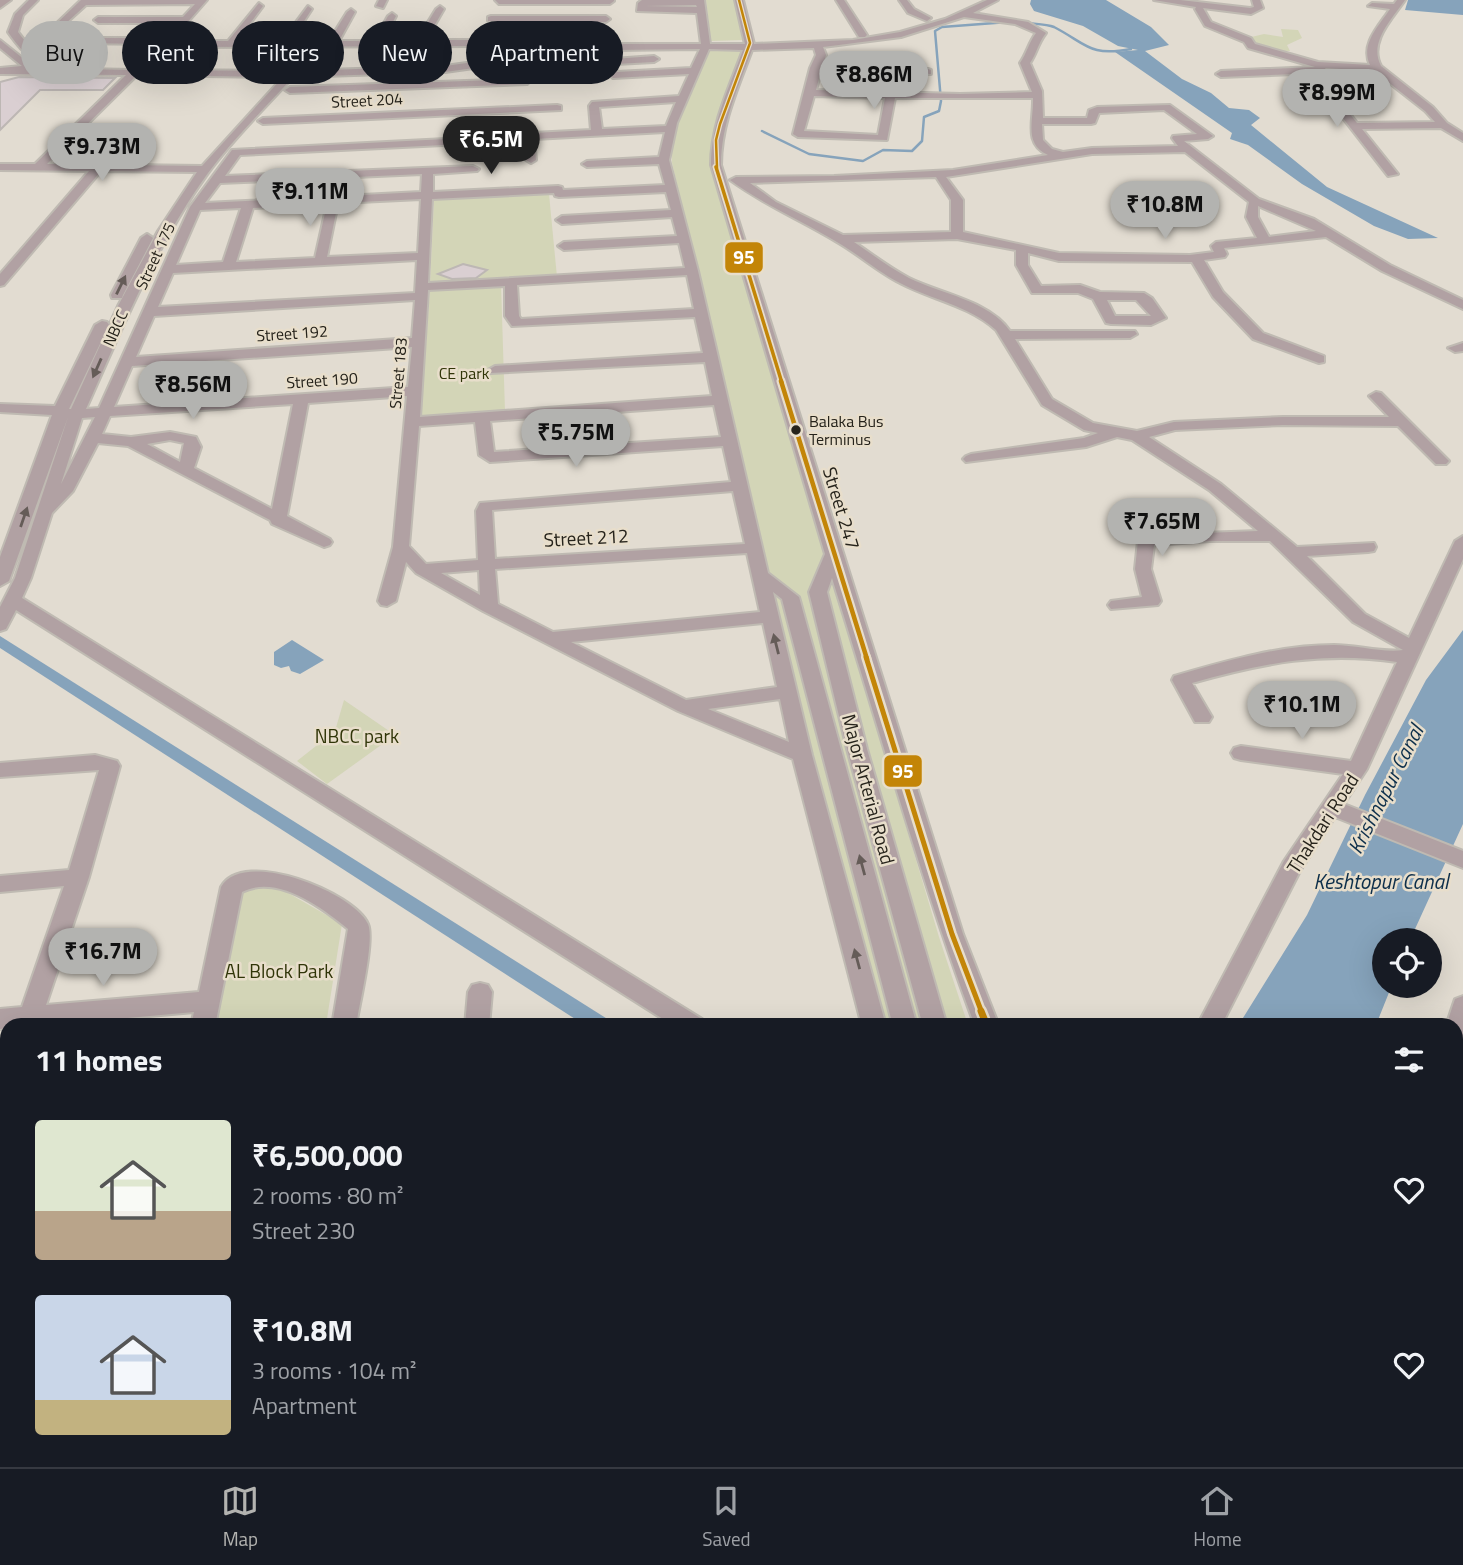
<!DOCTYPE html>
<html lang="en">
<head>
<meta charset="utf-8">
<style>
	body { margin:0; font-family:"Titillium Web",sans-serif; background:#20242c; color:#f1f3f6; height:100vh; display:flex; flex-direction:column; font-size:26px; white-space:nowrap }
	* { box-sizing:border-box; margin:0 }
	p { font-size:23px; color:#9ea1a6 }
	.icon { flex:none; width:38px; height:38px; fill:none; stroke:currentColor; stroke-width:2; stroke-linecap:round; stroke-linejoin:round }
	.map { position:relative; flex:1; overflow:hidden }
	.sheet { position:absolute; left:0px; top:1018px; width:1463px; height:450px; display:flex; flex-direction:column; background:#171b24; border-radius:21px 21px 0 0; box-shadow:0 7px 28px #0002 }
	.sheet>* { flex:none }
	.top-card { position:absolute; left:21px; top:21px; width:700px; height:63px; display:flex; gap:14px }
	.tools { position:absolute; left:1372px; top:928px; display:grid; gap:14px }
	.tools a { display:grid; place-items:center; width:70px; height:70px; border-radius:50%; background:#171b24; box-shadow:0 7px 28px #0002; font-size:35px }
	.price { position:absolute; translate:-50% -60px; padding:0 16px; border-radius:24px; background:#b3b3b0; color:#111; font-size:23px; line-height:46px; filter:drop-shadow(0 2px 4px #0008) }
	.price::after { content:''; position:absolute; left:50%; top:42px; width:21px; height:16px; margin-left:-10px; background:inherit; clip-path:polygon(0 0,100% 0,50% 100%) }
	.price.selected { background:#222; color:#fff }
	ul { padding:0; list-style:none }
	li { display:flex; align-items:center; gap:21px; height:175px; padding:0 35px }
	li span { display:grid; place-items:center; flex:none; width:196px; height:140px; border-radius:7px; color:#555 }
	li>.icon { margin-inline-start:auto }
	span .icon { width:84px; height:84px; fill:#fffc; stroke-width:1 }
	li b { font-size:30px }
	h2 { display:flex; justify-content:space-between; align-items:center; height:84px; padding:0 35px; font-size:30px }
	.chip { padding:0 24px; border-radius:32px; background:#171b24; box-shadow:0 7px 28px #0002; font-size:24px; line-height:63px }
	.chip.selected { background:#b3b3b0; color:#111 }
	.menu { display:flex; justify-content:space-around; align-items:center; height:98px; border-top:2px solid #363941; background:#171b24; font-size:19px; color:#9ea1a6 }
	.menu a { display:grid; justify-items:center; gap:4px }
	.menu .selected { color:#b3b3b0 }
	.map>svg:first-child { display:block }
	.green { fill:#d3d5b7 }
	.water { fill:#86a3bb }
	.lines { fill:none; stroke-linecap:round; stroke-linejoin:round }
	.stream { stroke:#86a3bb; stroke-width:2.5 }
	.canal { fill:#86a3bb; fill-rule:evenodd }
	.building { fill:#dacfd2; stroke:#bdb7b4; stroke-width:2 }
	.minor-casing { stroke:#bfbab2; stroke-width:4 }
	.major-casing { stroke:#bfbab2; stroke-width:4 }
	.minor { fill:#b1a1a3; fill-rule:evenodd }
	.major { fill:#b2a0a1; fill-rule:evenodd }
	.bus-1-far4-casing { stroke:#e8decb; stroke-width:5 }
	.bus-1-far3-casing { stroke:#e8decb; stroke-width:7 }
	.bus-1-far2-casing { stroke:#e8decb; stroke-width:9 }
	.bus-1-far1-casing { stroke:#e8decb; stroke-width:10 }
	.bus-1-casing { stroke:#e8decb; stroke-width:12 }
	.bus-1-far4 { stroke:#c38507; stroke-width:2.5 }
	.bus-1-far3 { stroke:#c38507; stroke-width:3.5 }
	.bus-1-far2 { stroke:#c38507; stroke-width:4.5 }
	.bus-1-far1 { stroke:#c38507; stroke-width:5 }
	.bus-1 { stroke:#c38507; stroke-width:7 }
	.oneway { fill:#655c58 }
	.bus-dot { fill:#26231b; stroke:#e8decb; stroke-width:2.5 }
	.labels { text-anchor:middle; dominant-baseline:central; stroke-width:5; stroke-linejoin:round; paint-order:stroke }
	.far-street-label { font-size:16px; fill:#26231b; stroke:#e8decb }
	.far-park-label { font-size:16px; fill:#303508; stroke:#e8decb }
	.far-bus-label { font-size:16px; fill:#26231b; stroke:#e8decb; text-anchor:start }
	.street-label { font-size:19px; fill:#26231b; stroke:#e8decb }
	.park-label { font-size:19px; fill:#303508; stroke:#e8decb }
	.water-label { font-size:21px; font-style:italic; fill:#0d2f4b; stroke:#e8decb }
	.line-badge { stroke:#e8decb; stroke-width:2.5 }
	.badge-label { font-size:19px; text-anchor:middle; font-weight:bold; fill:#fff }
</style>
</head>
<body>
<div class="map">
<svg width="1463" height="1467" viewBox="0 0 1463 1467">
	<rect width="100%" height="100%" fill="#e2dcd1"/>
	<!-- green -->
	<g class="green">
		<polygon points="706,0 735,0 742,40 711,41"/>
		<path d="M1281,29L1298,30L1302,38L1287,45L1290,51C1273,51 1259,51 1247,38L1264,34L1283,37Z"/>
		<path d="M711,48H742C729,95 707,125 712,174L939,937L968,1025H887L816,771L672,163C669,125 697,83 711,48Z"/>
		<polygon points="549,194 557,277 430,284 434,200"/>
		<polygon points="501,284 505,411 421,417 430,289"/>
		<polygon points="344,700 395,735 327,784 297,761 335,731"/>
		<polygon points="276,886 342,924 326,1025 209,1026 241,889"/>
	</g>
	<!-- water -->
	<g class="water">
		<polygon points="1031,0 1106,0 1151,27 1169,45 1145,51 1182,79 1211,93 1229,108 1249,110 1260,118 1251,125 1327,187 1438,238 1408,239 1374,226 1302,184 1248,145 1230,139 1232,133 1115,52 1138,50 1118,46 1083,26 1034,11 1030,4"/>
		<polygon points="1408,0 1463,0 1463,15 1405,10"/>
		<polygon points="1463,630 1463,824 1410,940 1384,940 1384,985 1392,985 1376,1025 1238,1026 1307,915 1365,795 1426,680"/>
		<polygon points="292,640 324,660 300,674 291,671 289,666 281,668 274,665 274,652"/>
		<polygon points="1001,1461 1140,1461 1139,1467 998,1467"/>
	</g>
	<g class="lines">
		<!-- stream -->
		<g class="stream">
			<path d="M1027,23C1036,24 1047,24 1054,27C1087,44 1089,57 1131,49"/>
			<polyline points="762,131 809,154 863,161 883,150 912,151 922,141 924,117 939,111 941,101 935,31 942,27 1008,22"/>
		</g>
		<!-- canal -->
		<polygon class="canal" points="0,636 609,1020 611,1026 586,1026 0,648"/>
	</g>
	<!-- building -->
	<g class="building">
		<polygon points="76,49 88,67 64,66 69,65 69,57 48,56"/>
		<polygon points="19,77 115,78 103,90 40,90 0,130 0,82"/>
		<polygon points="463,264 487,270 476,278 452,279 438,274"/>
	</g>
	<g class="lines">
		<!-- minor casing -->
		<g class="minor-casing">
			<g id="minor">
				<path d="M29,0H38L23,15L18,32C39,61 38,44 67,46V50L42,55L48,60L67,59V63C37,69 25,56 8,32L15,14Z"/>
				<path d="M81,0H207L171,41H228L259,3L263,6L237,41H282L308,6L312,9L291,41H329L347,12L351,9L355,12L339,41H374L388,16L392,13L396,16L383,41L417,40L436,9L440,6L444,9L426,40H481L486,43L481,46L166,47L143,70L288,71L296,65L301,68L298,71L445,66L605,44H701L697,13L637,11L638,3L642,0H704L710,44H745L735,0H743L754,44L853,40L900,32L945,19L987,0H998L973,13L1028,22L1046,33C1037,45 1037,53 1030,63L1042,91L1043,118H1087L1089,110L1097,107L1170,105L1213,136L1208,139L1184,141L1259,199L1314,219L1390,265L1463,300V309L1382,271L1326,237L1224,248L1227,254L1225,257L1204,260L1223,292L1263,333L1324,356V362L1319,363L1253,339L1213,297L1192,262L1059,261L1028,253V265L1041,286L1080,285L1100,292L1144,293L1152,298L1166,318L1151,325L1111,324L1106,323L1093,299L1078,293H1032L1016,265V250L957,239L854,242C872,254 890,268 909,278C939,293 990,301 1010,331H1135L1137,334L1130,338L1015,339L1052,399L1093,423L1137,431L1174,422L1283,417H1389L1369,396L1376,392L1381,393L1449,461L1446,464H1436L1398,426L1283,425L1175,430L1149,437L1221,484L1297,547L1374,543L1376,547L1374,551L1368,552L1307,556L1365,614L1409,638L1455,541L1463,536V559L1367,769L1344,804L1463,851V868L1335,817L1300,871L1221,1026H1197L1284,861L1343,774L1241,760L1234,758L1231,753L1234,748L1241,746L1351,761L1397,662C1323,651 1263,663 1192,683L1212,717L1209,722H1195L1172,680L1174,676C1226,661 1280,645 1334,645C1356,645 1383,653 1403,650L1353,622L1270,541H1210L1154,545L1151,569L1161,601L1158,605L1111,609L1108,605L1111,601L1142,597L1135,569L1138,541L1140,538L1161,535L1142,509L1144,506H1156L1177,534L1258,531L1209,490L1132,440L1117,437L1086,447L966,462L963,459L966,456L971,454L1084,438L1098,433L1084,430L1042,405L996,330C968,305 932,300 900,283C878,272 858,254 837,242C801,220 764,205 730,180L736,177L834,176L953,170L1048,155C1023,144 1034,120 1033,98H895L887,140L798,137L793,134L810,68L816,55L814,48L752,50C738,88 721,124 721,165L963,934L999,1026H975C920,879 879,727 832,578L827,592L867,749L947,1026H923L847,749L809,592L825,554L711,165C711,124 729,88 743,50L709,49L677,123L669,160L698,271L768,573L799,597L917,1026H893L782,599L773,592L812,755L886,1026H862L793,759L678,711L483,611L416,573L406,562L396,601L387,606L381,605L378,601L393,547L407,396L308,403L287,516L330,539L332,542L330,545L324,547L272,524L270,520L128,446L98,443L73,491L52,513L31,578L22,598L702,1019L706,1026H674L16,610L6,629L0,631V607L15,578L68,417L9,581L0,586V557L52,415L0,412V404L55,406L95,325L102,321L107,322L109,325L69,409H71L118,306L158,231L197,172L101,171L4,285L0,286V274L89,171L0,170V164H35L126,75L0,74V68L22,66L0,48V40L30,64V68L132,70L159,44L68,43L56,24ZM195,4L183,17H98L94,20L98,23H178L164,38H74L65,24L86,5ZM696,5L697,7L645,6ZM964,17L1015,24L1036,33C1028,44 1027,53 1020,63L1032,92L960,94L816,90L821,71L931,74V70L928,69L823,65L826,55L823,47L901,37ZM700,49L691,68L617,72L615,64L654,62L659,59L654,56L614,59L611,50ZM602,50L606,66L523,71L518,74L523,77L607,72L613,78L689,74L679,96L592,102L589,106L591,130L533,133L532,126L527,123L522,126L523,135L232,150L190,207L99,408L86,409C122,328 156,245 208,173C233,139 265,108 293,77L445,72ZM137,75L283,77L202,166L47,164ZM814,96L885,98L878,135L804,131ZM676,102L666,126L602,129L599,107ZM1164,110L1197,134L1173,136L1172,138L1178,146L1092,148L1063,152L1052,149L1043,140L1042,124H1091L1095,123L1099,113ZM665,132L659,157L587,161L582,164L587,167L659,164L665,185L563,190L562,187L558,186L433,192V174L477,171L479,169L473,166L225,176L240,155L523,141L526,160L531,163L536,160L534,139ZM1185,152L1249,202L1246,217L1257,238L1216,242L1211,246L1214,252L1190,255L1059,253L963,232V200L946,177L1092,154ZM422,174L421,192L205,203L220,183ZM936,177L951,200V232L843,235L776,202L750,183ZM666,192L671,210L562,216L556,220L562,224L672,217L677,236L564,242L558,246L564,250L679,243L685,268L428,283L432,199L554,193L555,196L559,197ZM421,199L418,253L327,257L338,203ZM327,204L315,258L236,262L253,208ZM1258,206L1316,231L1269,237L1258,217ZM241,208L223,262L176,265L200,210ZM417,260L415,293L158,307L173,273ZM687,275L694,309L521,319L519,316L517,285ZM505,286V316L512,326L695,317L703,353L495,366L488,370L490,373L705,362L712,396L420,417L428,290ZM415,300L412,338L136,357L154,316ZM1107,300H1136L1151,316H1115ZM412,347L408,387L114,407L132,366ZM293,404L272,509L194,468L201,447L196,437L170,432L131,437L102,434L110,416ZM714,405L721,437L494,452L490,421ZM95,417L61,484L82,418ZM475,422L479,455L490,462L723,446L731,482L480,503L476,511L478,560L426,564L409,546L419,426ZM170,440L184,443L180,462L147,444ZM733,491L745,544L495,559L492,510ZM747,553L760,612L553,632L498,604L495,569ZM479,570L480,595L441,573ZM763,623L777,687L686,700L571,642ZM780,699L789,742L708,709Z"/>
				<polygon points="379,0 387,0 383,8 376,6"/>
				<polygon points="495,0 614,0 614,1 610,4 499,4"/>
				<polygon points="836,0 844,0 867,35 865,37 859,37"/>
				<polygon points="899,0 907,0 914,9 931,18 927,21 908,13"/>
				<path d="M1154,0H1180L1250,8L1254,7L1252,0H1260L1263,8L1251,14L1203,8L1211,22L1251,38L1255,44L1318,62L1370,65C1360,44 1379,26 1390,9L1368,6L1372,3L1394,4L1397,0H1405C1393,18 1368,42 1381,66L1433,107L1447,123L1463,133V141L1441,128L1362,129L1398,174L1388,176L1325,95L1323,92L1328,86L1319,73L1221,77L1216,74L1221,71L1315,67L1248,48L1244,42L1205,26L1195,9L1196,7ZM1325,68L1374,71L1425,111L1435,122L1357,123L1333,92L1338,86Z"/>
				<polygon points="491,16 606,16 610,19 606,22 488,21 488,17"/>
				<polygon points="524,79 529,82 527,84 290,93 285,90 290,87"/>
				<polygon points="557,105 561,106 561,110 263,124 258,121 263,118"/>
				<polygon points="147,234 153,238 123,295 122,298 112,298 111,295 141,238"/>
				<polygon points="1463,343 1463,351 1455,352 1448,348"/>
				<path d="M95,755L117,761L120,766L89,877L46,1005L199,992L221,887C243,847 355,893 368,924C375,940 359,1005 356,1026H332L348,929C321,907 277,874 242,892L215,1026H191L194,1012L39,1026H7V1028L0,1029V1009L22,1007L64,886L0,892V876L69,870L99,770L0,777V763Z"/>
				<polygon points="480,983 488,985 492,992 489,1026 465,1026 468,992 472,985"/>
				<polygon points="1463,996 1463,1038 1456,1041 1456,1026 1446,1026 1455,999"/>
				<polygon points="7,1073 7,1110 0,1113 0,1075"/>
				<polygon points="1456,1220 1463,1222 1463,1248 1456,1246"/>
				<polygon points="7,1326 7,1354 0,1355 0,1327"/>
				<rect x="262" y="1461" width="30" height="6"/>
				<polygon points="926,1461 958,1461 955,1467 924,1467"/>
				<polygon points="1106,1461 1140,1461 1142,1467 1109,1467"/>
				<polygon points="1158,1461 1192,1461 1194,1467 1161,1467"/>
				<polygon points="1265,1461 1298,1461 1300,1467 1268,1467"/>
			</g>
		</g>
		<!-- major casing -->
		<g class="major-casing">
			<polygon id="major" points="0,0 11,0 0,8"/>
		</g>
		<!-- minor -->
		<use href="#minor" class="minor"/>
		<!-- major -->
		<use href="#major" class="major"/>
		<!-- bus-1-far4 casing -->
		<g class="bus-1-far4-casing">
			<polyline id="bus-1-far4" points="717,168 716,140 720,124 750,43 739,0"/>
		</g>
		<!-- bus-1-far3 casing -->
		<g class="bus-1-far3-casing">
			<polyline id="bus-1-far3" points="716,167 782,383"/>
		</g>
		<!-- bus-1-far2 casing -->
		<g class="bus-1-far2-casing">
			<polyline id="bus-1-far2" points="781,381 867,659"/>
		</g>
		<!-- bus-1-far1 casing -->
		<g class="bus-1-far1-casing">
			<polyline id="bus-1-far1" points="866,657 952,934 982,1013"/>
		</g>
		<!-- bus-1 casing -->
		<g class="bus-1-casing">
			<polyline id="bus-1" points="981,1011 987,1026"/>
		</g>
		<!-- bus-1-far4 -->
		<use href="#bus-1-far4" class="bus-1-far4"/>
		<!-- bus-1-far3 -->
		<use href="#bus-1-far3" class="bus-1-far3"/>
		<!-- bus-1-far2 -->
		<use href="#bus-1-far2" class="bus-1-far2"/>
		<!-- bus-1-far1 -->
		<use href="#bus-1-far1" class="bus-1-far1"/>
		<!-- bus-1 -->
		<use href="#bus-1" class="bus-1"/>
	</g>
	<!-- one-way arrows -->
	<defs><path id="oneway-solid" d="M-6-.8H1V-3.2L6.5 0L1 3.2V.8H-6Z" transform="scale(1.75)"/></defs>
	<g class="oneway">
		<use href="#oneway-solid" transform="translate(121 285) rotate(-64)"/>
		<use href="#oneway-solid" transform="translate(97 368) rotate(114)"/>
		<use href="#oneway-solid" transform="translate(24 517) rotate(-71)"/>
		<use href="#oneway-solid" transform="translate(776 644) rotate(-104)"/>
		<use href="#oneway-solid" transform="translate(862 865) rotate(-105)"/>
		<use href="#oneway-solid" transform="translate(857 959) rotate(-105)"/>
	</g>
	<!-- markers -->
	<circle class="bus-dot" cx="796" cy="430" r="6"/>
	<g class="labels">
		<!-- far-street labels -->
		<g class="far-street-label">
			<text transform="translate(367 100) rotate(-3)">Street 204</text>
			<text transform="translate(155 256) rotate(-65)">Street 175</text>
			<text transform="translate(115 328) rotate(-66)">NBCC</text>
			<text transform="translate(292 333) rotate(-4)">Street 192</text>
			<text transform="translate(398 373) rotate(-85)">Street 183</text>
			<text transform="translate(322 380) rotate(-4)">Street 190</text>
		</g>
		<!-- far-park labels -->
		<g class="far-park-label">
			<text x="464" y="373">CE park</text>
		</g>
		<!-- far-bus labels -->
		<g class="far-bus-label">
			<text x="809" y="421">Balaka Bus<tspan x="809" dy="18">Terminus</tspan></text>
		</g>
		<!-- street labels -->
		<g class="street-label">
			<text transform="translate(842 508) rotate(73)">Street 247</text>
			<text transform="translate(586 537) rotate(-3)">Street 212</text>
			<text transform="translate(869 789) rotate(75)">Major Arterial Road</text>
			<text transform="translate(1322 823) rotate(-57)">Thakdari Road</text>
		</g>
		<!-- park labels -->
		<g class="park-label">
			<text x="357" y="735">NBCC park</text>
			<text x="279" y="970">AL Block Park</text>
		</g>
		<!-- water labels -->
		<g class="water-label">
			<text transform="translate(1385 789) rotate(-63)">Krishnapur Canal</text>
			<text x="1381" y="881">Keshtopur Canal</text>
		</g>
	</g>
	<g class="line-badge">
		<rect x="724" y="241" width="40" height="33" rx="7" fill="#c38507"/>
		<rect x="883" y="754" width="40" height="34" rx="7" fill="#c38507"/>
	</g>
	<g class="badge-label">
		<text x="744" y="264">95</text>
		<text x="903" y="778">95</text>
	</g>
</svg>
<div class="tools">
<a><svg class="icon" aria-label="locate" viewBox="0 0 24 24"><circle cx="12" cy="12" r="6"/><path d="M12 2v4M12 18v4M2 12h4M18 12h4"/></svg></a>
</div>
<b class="price" style="left:874px;top:111px">₹8.86M</b>
<b class="price" style="left:1337px;top:129px">₹8.99M</b>
<b class="price selected" style="left:491px;top:176px">₹6.5M</b>
<b class="price" style="left:102px;top:183px">₹9.73M</b>
<b class="price" style="left:310px;top:228px">₹9.11M</b>
<b class="price" style="left:1165px;top:241px">₹10.8M</b>
<b class="price" style="left:193px;top:421px">₹8.56M</b>
<b class="price" style="left:576px;top:469px">₹5.75M</b>
<b class="price" style="left:1162px;top:558px">₹7.65M</b>
<b class="price" style="left:1302px;top:741px">₹10.1M</b>
<b class="price" style="left:103px;top:988px">₹16.7M</b>
<div class="top-card">
<a class="chip selected">Buy</a>
<a class="chip">Rent</a>
<a class="chip">Filters</a>
<a class="chip">New</a>
<a class="chip">Apartment</a>
</div>
<section class="sheet">
<h2>11 homes<svg class="icon" aria-label="filters" viewBox="0 0 24 24"><path d="M4 7h16M4 17h16"/><circle cx="9" cy="7" r="2"/><circle cx="15" cy="17" r="2"/></svg></h2>
<ul>
<li><span style="background:linear-gradient(#dfe7d0 65%,#b9a48a 0)"><svg class="icon" aria-label="home" viewBox="0 0 24 24"><path d="M3 11l9-7 9 7M6 9v11h12V9"/></svg></span><div><b>₹6,500,000</b><p>2 rooms · 80 m²</p><p>Street 230</p></div><svg class="icon" aria-label="heart" viewBox="0 0 24 24"><path d="M12 20l-8-8c-3-5 5-10 8-4 3-6 11-1 8 4z"/></svg></li>
<li><span style="background:linear-gradient(#c9d6e8 75%,#c2b280 0)"><svg class="icon" aria-label="home" viewBox="0 0 24 24"><path d="M3 11l9-7 9 7M6 9v11h12V9"/></svg></span><div><b>₹10.8M</b><p>3 rooms · 104 m²</p><p>Apartment</p></div><svg class="icon" aria-label="heart" viewBox="0 0 24 24"><path d="M12 20l-8-8c-3-5 5-10 8-4 3-6 11-1 8 4z"/></svg></li>
</ul>
</section>
</div>
<nav class="menu">
<a class="selected"><svg class="icon" aria-label="map" viewBox="0 0 24 24"><path d="M3 6l6-2 6 2 6-2v14l-6 2-6-2-6 2zM9 4v14M15 6v14"/></svg>Map</a>
<a><svg class="icon" aria-label="saved" viewBox="0 0 24 24"><path d="M7 4h10v16l-5-4-5 4z"/></svg>Saved</a>
<a><svg class="icon" aria-label="home" viewBox="0 0 24 24"><path d="M3 11l9-7 9 7M6 9v11h12V9"/></svg>Home</a>
</nav>
</body>
</html>
